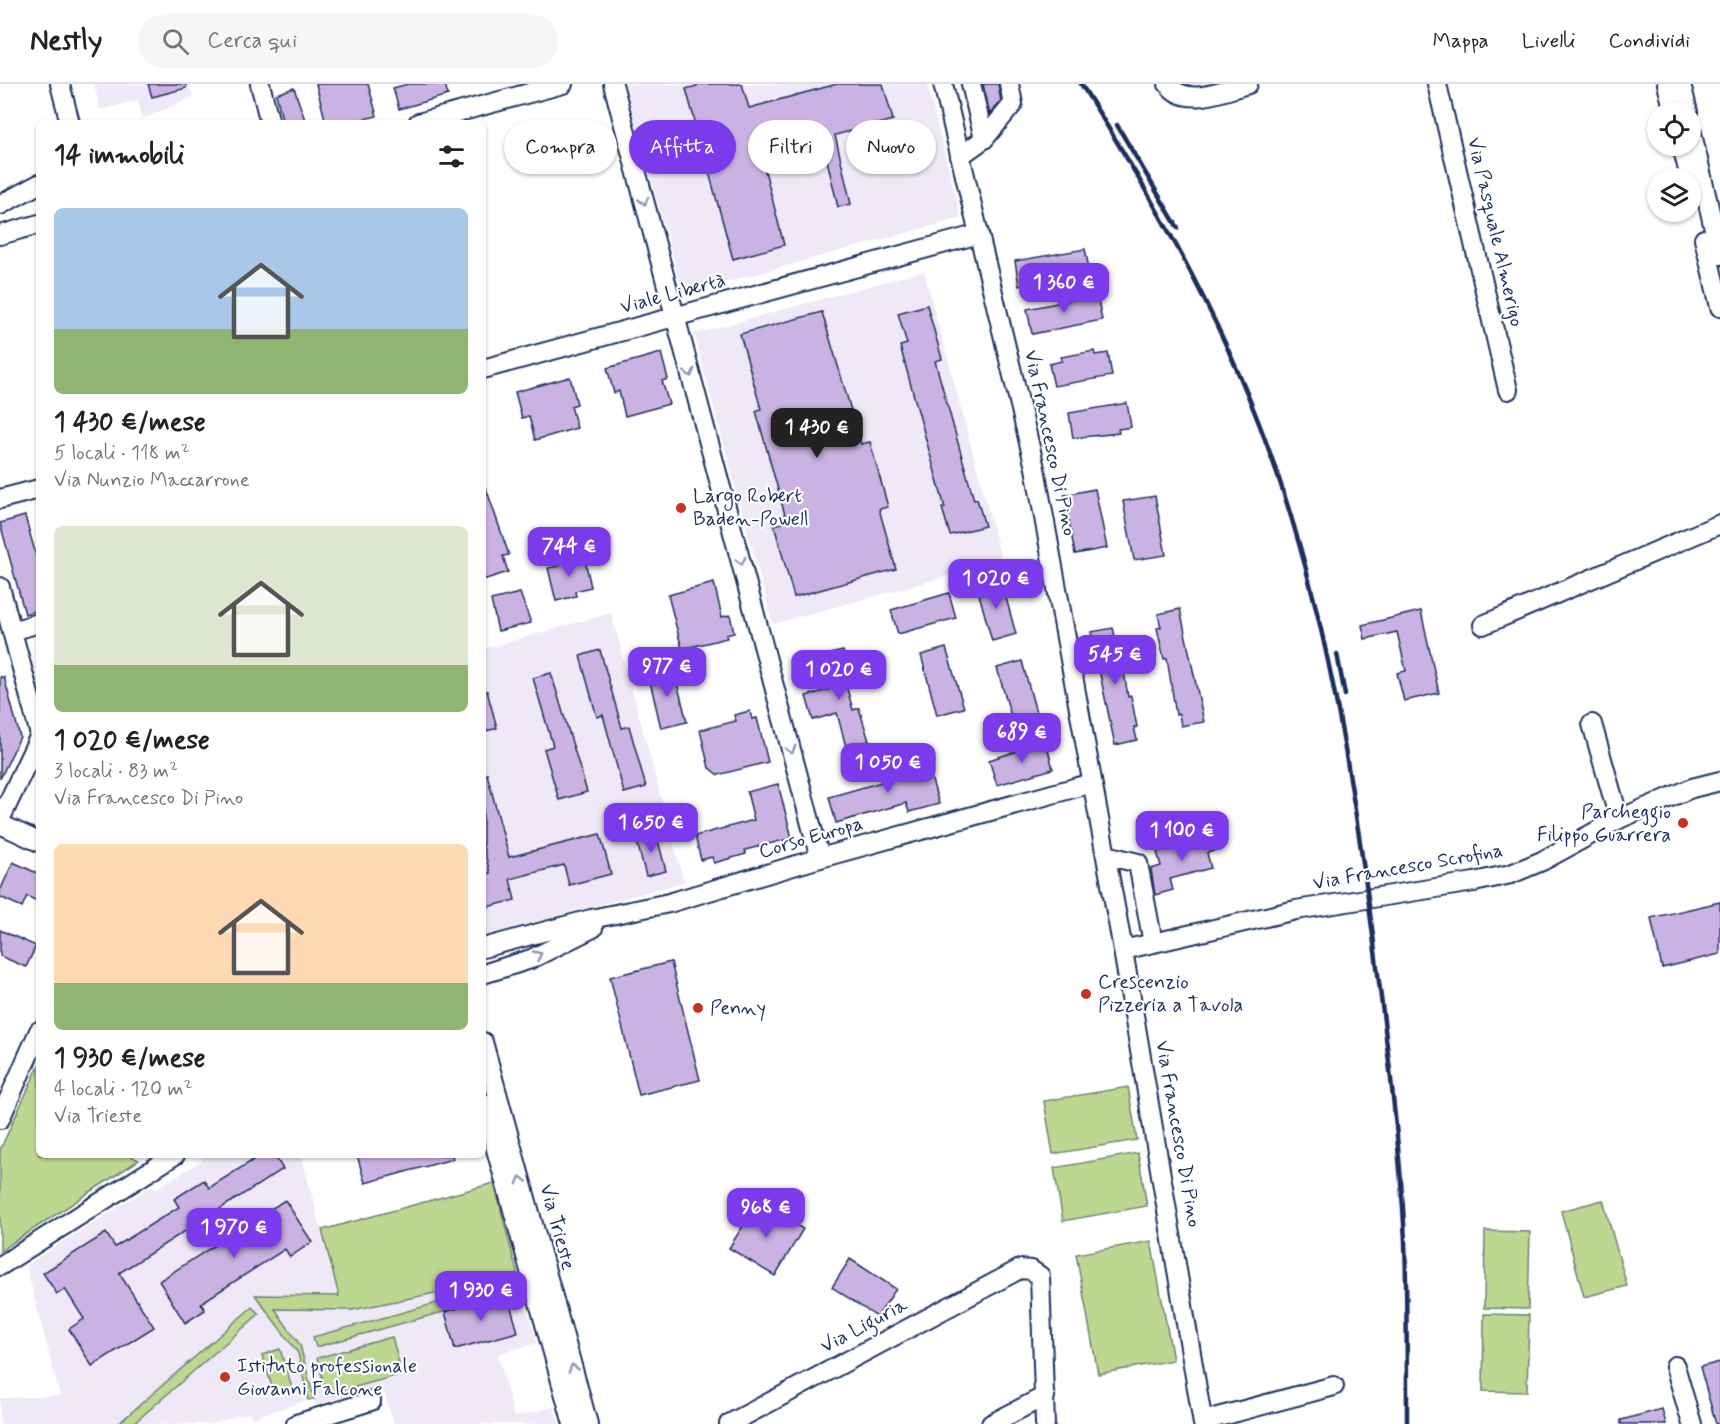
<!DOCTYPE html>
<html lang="it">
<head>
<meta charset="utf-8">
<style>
	body { margin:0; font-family:Mynerve,sans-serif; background:#f6f6f6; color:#222; height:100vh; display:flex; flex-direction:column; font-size:22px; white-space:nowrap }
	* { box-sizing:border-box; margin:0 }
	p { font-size:20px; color:#767676 }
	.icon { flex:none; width:33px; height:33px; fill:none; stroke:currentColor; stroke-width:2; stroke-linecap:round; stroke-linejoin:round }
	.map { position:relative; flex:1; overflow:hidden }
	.details { position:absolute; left:36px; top:36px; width:450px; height:1038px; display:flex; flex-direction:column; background:#fff; border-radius:9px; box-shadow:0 2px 4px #0004 }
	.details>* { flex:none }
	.guide { position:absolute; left:504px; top:36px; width:570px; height:54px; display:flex; gap:12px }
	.buttons { position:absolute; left:1647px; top:18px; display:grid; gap:12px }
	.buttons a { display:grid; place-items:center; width:54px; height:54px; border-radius:50%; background:#fff; box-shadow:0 2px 4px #0004; font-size:30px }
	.price { position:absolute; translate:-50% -51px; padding:0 14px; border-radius:12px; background:#7c3aed; color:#fff; font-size:20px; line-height:39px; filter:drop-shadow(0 2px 3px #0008) }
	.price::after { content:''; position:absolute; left:50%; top:36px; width:18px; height:14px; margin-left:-9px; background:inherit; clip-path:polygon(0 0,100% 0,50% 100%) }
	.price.selected { background:#222; color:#fff }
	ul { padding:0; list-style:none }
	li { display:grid; align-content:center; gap:12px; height:318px; padding:0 18px }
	li span { display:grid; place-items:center; height:186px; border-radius:9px; color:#555 }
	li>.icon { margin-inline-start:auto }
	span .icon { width:108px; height:108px; fill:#fffc; stroke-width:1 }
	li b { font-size:26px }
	h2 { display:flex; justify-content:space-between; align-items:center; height:72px; padding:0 18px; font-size:26px }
	.tag { padding:0 21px; border-radius:27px; background:#fff; box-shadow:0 2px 4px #0004; font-size:21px; line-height:54px }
	.tag.selected { background:#7c3aed; color:#fff }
	header { display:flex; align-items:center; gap:36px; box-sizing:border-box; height:84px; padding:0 30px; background:#fff; border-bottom:2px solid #e0e0e0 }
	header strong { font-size:28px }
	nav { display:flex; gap:33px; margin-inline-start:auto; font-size:21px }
	.search { width:420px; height:54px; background:#f6f6f6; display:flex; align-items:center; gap:15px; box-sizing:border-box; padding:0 21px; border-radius:33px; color:#767676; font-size:22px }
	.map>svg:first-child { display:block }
	.built { fill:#efe8f6 }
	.green { fill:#bcd890; stroke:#6c8477; stroke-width:1.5 }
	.building { fill:#cab3e2; stroke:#1b2f5e; stroke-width:1.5 }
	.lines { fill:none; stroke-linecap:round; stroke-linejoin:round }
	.minor-casing { stroke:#1b2f5e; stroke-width:22 }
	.minor { stroke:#fff; stroke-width:18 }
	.rail { stroke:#1b2f5e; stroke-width:4.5 }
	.oneway { stroke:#8d97ae }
	.poi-dot { fill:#c8321e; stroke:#fff; stroke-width:2 }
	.labels { text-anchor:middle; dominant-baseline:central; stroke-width:4.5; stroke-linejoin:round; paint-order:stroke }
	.street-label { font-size:20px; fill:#1b2f5e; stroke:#fff }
	.poi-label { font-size:20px; fill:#1b2f5e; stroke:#fff; text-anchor:start }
</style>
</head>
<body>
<header>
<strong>Nestly</strong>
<div class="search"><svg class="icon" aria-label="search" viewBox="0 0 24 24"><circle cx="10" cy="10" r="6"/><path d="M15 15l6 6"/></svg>Cerca qui</div>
<nav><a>Mappa</a><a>Livelli</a><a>Condividi</a></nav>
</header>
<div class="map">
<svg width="1720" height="1340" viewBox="0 0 1720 1340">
	<rect width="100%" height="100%" fill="#fff"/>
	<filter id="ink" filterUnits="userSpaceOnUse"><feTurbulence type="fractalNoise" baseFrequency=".0167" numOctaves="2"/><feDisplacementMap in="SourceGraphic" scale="12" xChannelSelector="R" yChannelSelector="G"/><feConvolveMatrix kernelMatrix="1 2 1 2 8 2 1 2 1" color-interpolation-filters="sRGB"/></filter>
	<g filter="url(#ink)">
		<!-- built -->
		<g class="built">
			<polygon points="94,0 189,0 193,13 143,35 138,16 100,26"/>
			<polygon points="625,0 927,0 961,134 683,210"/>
			<polygon points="924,187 1002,477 773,540 694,250"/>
			<polygon points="611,529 684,798 483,852 483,565"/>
			<polygon points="201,1071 301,1071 339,1212 256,1211 298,1269 308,1316 252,1334 250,1329 209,1340 0,1340 0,1314 60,1312 26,1181 152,1102 157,1104 202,1077"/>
			<polygon points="518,1192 537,1259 498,1270 514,1333 554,1323 559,1340 394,1340 382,1302 315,1321 300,1261 275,1225 352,1226"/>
		</g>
		<!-- green -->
		<g class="green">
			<polygon points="39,981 39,1071 129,1071 139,1076 0,1167 0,1066"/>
			<polygon points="1128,1003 1137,1056 1053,1070 1044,1017"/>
			<polygon points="1138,1069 1147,1122 1063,1137 1054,1084"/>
			<polygon points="494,1099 518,1192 352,1226 275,1225 300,1261 314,1315 308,1316 298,1269 255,1211 339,1212 322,1146"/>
			<polygon points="1603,1116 1627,1202 1584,1213 1561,1127"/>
			<polygon points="1485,1147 1530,1148 1528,1225 1484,1224"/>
			<polygon points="1151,1157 1173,1276 1098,1290 1076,1170"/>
			<polygon points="517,1197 519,1207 316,1263 313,1253"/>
			<polygon points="252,1223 259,1230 133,1340 118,1340"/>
			<polygon points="1484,1230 1529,1231 1527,1308 1483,1307"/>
			<polygon points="392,1253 402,1290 327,1311 317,1274"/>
			<polygon points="280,1265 292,1304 274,1309 262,1271"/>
		</g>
		<!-- building -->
		<g class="building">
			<polygon points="148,0 186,0 186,4 152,13"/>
			<polygon points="316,0 368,0 377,32 347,39 326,39"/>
			<polygon points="408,0 445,0 448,11 399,25 393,4"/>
			<polygon points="697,0 742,0 749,24 837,0 883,0 893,36 835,51 851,120 838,123 822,55 761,71 784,161 733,175 686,5 697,2"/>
			<polygon points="983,0 998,0 1001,17 990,30"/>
			<polygon points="294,4 306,39 283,39 276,10"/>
			<polygon points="1085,165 1090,190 1019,202 1015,177"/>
			<polygon points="1097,211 1102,236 1032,250 1027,225"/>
			<polygon points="927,221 942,275 935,277 974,416 977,415 985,442 950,451 942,424 945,424 900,262 907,260 898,229"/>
			<polygon points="822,228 861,360 870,358 888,423 879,425 896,485 794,513 774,441 787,438 756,327 761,325 740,250"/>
			<polygon points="1094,267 1095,271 1108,269 1112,292 1054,302 1049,280 1062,277 1061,273"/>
			<polygon points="661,269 668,295 662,297 669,320 625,332 619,307 614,309 607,284"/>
			<polygon points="570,293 577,320 571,322 577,344 535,356 529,332 522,334 515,308"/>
			<polygon points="1127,319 1131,343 1118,345 1119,349 1073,354 1069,329"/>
			<polygon points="483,404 486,404 509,471 503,472 508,488 483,496"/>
			<polygon points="1095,405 1107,464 1075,470 1064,411"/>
			<polygon points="1155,412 1166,471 1134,476 1123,417"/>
			<polygon points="25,432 39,482 39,526 25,530 0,439"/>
			<polygon points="584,472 591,503 575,507 576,512 556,517 548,484 560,482 559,477"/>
			<polygon points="1001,496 1016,550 992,557 977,503"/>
			<polygon points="714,499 722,533 730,531 734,549 726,551 727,554 682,565 668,511"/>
			<polygon points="520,509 531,539 498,547 491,516"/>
			<polygon points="949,509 956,534 898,550 891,526"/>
			<polygon points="1180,525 1204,638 1181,642 1179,630 1176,631 1167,574 1164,575 1157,544 1161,543 1158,530"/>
			<polygon points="1421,527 1439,609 1404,617 1397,589 1406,587 1397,548 1365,555 1362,541"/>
			<polygon points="1113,544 1116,557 1119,556 1128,613 1131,612 1137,643 1134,643 1137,656 1115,661 1091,548"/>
			<polygon points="946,564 964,624 937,631 921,571"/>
			<polygon points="600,566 622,644 629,642 646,703 624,709 603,631 597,633 580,572"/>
			<polygon points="843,567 852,599 846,601 853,626 859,624 869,657 846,663 837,629 813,636 806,612 831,605 822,572"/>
			<polygon points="1022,577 1037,632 1013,639 997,584"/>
			<polygon points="673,583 687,638 661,644 648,589"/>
			<polygon points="551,589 587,708 559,716 544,665 553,662 533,594"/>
			<polygon points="0,593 4,593 20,653 0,695"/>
			<polygon points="487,607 497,644 483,648 483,608"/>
			<polygon points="750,627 752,635 757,634 768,678 718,691 709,684 700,646 736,637 734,631"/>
			<polygon points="1046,658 1053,685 997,701 989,676"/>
			<polygon points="926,676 939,720 909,728 906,719 836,739 829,713 899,693 896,685"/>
			<polygon points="487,690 509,773 600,750 611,790 569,801 564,781 510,795 515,816 483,824 483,791 490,789 483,762 483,691"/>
			<polygon points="778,700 792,754 745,766 746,770 714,779 712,773 701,776 695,752 754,736 747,708"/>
			<polygon points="656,749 666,787 646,792 636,754"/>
			<polygon points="1216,751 1220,765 1207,769 1211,784 1170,795 1173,806 1155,811 1151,785 1161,782 1157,768"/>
			<polygon points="13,778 39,790 39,818 27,812 22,823 0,813 0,807"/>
			<polygon points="1720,818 1720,870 1662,884 1651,834"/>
			<polygon points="0,846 36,862 26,883 0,872"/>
			<polygon points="671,878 700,996 639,1011 610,893"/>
			<polygon points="261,1071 274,1071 283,1085 119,1189 154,1243 92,1282 69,1245 84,1235 65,1205 57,1210 43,1189 106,1149 115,1163 179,1123 174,1115 204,1096 209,1104"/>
			<polygon points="357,1071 452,1071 453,1075 365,1099"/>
			<polygon points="285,1116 312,1158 290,1173 285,1165 201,1219 205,1226 185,1239 159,1197"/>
			<polygon points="758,1118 803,1145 775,1192 729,1164"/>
			<polygon points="850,1175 896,1205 877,1233 832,1203"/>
			<polygon points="507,1210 518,1248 455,1265 445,1228"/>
			<polygon points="1720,1278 1720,1340 1716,1340 1700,1283"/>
			<polygon points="1662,1325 1666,1340 1621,1340 1621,1336"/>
		</g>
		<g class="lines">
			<!-- minor casing -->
			<g class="minor-casing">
				<g id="minor">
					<polyline points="60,0 70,39"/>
					<polyline points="260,0 270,39"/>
					<polyline points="613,0 820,774"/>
					<polyline points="943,0 1035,384 1123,866 1203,1340"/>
					<path d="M1168,0C1186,25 1224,6 1248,0"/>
					<polyline points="1437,0 1508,306"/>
					<polyline points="1667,0 1674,28"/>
					<polyline points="1681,0 1688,28"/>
					<polyline points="418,39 563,0"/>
					<polyline points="1690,41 1720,171"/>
					<polyline points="984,55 1013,20 1009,0"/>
					<polyline points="1682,62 1690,94"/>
					<polyline points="960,72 984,55 971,0"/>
					<polyline points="0,121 39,100"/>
					<polyline points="0,151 39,140"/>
					<polyline points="1704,155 1720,223"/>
					<polyline points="483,285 979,150"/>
					<polyline points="0,415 39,405"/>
					<polyline points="0,503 39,647"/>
					<polyline points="1483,541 1720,440"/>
					<polyline points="12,547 39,539"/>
					<polyline points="1592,640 1619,735"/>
					<polyline points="0,736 39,653"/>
					<polyline points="0,740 39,758"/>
					<polyline points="1106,771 1138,779 1153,859"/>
					<polyline points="483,864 591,835 669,819 820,774 1092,699"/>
					<polyline points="1123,866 1296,826 1474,798 1511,790 1542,777 1619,735 1692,704 1720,697"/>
					<polyline points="483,890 531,875 593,844"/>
					<polyline points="483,958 588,1340"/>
					<polyline points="483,1019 573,1340"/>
					<polyline points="0,1035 39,947"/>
					<polyline points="0,1182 175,1071"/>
					<polyline points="1675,1282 1692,1340"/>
					<polyline points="1203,1337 1334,1302"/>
					<polyline points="296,1340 371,1317"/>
					<polyline points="729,1340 1020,1185 1031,1186 1040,1192 1045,1340"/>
					<polyline points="991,1340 1045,1312"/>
				</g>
			</g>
			<!-- minor -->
			<use href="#minor" class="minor"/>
			<!-- rail -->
			<g class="rail">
				<path d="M1081,0C1159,123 1230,250 1277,389C1324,527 1348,670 1368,814C1383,928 1399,1043 1405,1157C1407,1218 1407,1279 1407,1340"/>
				<polyline points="1117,41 1178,144"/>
				<polyline points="1337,570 1345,611"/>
			</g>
		</g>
		<!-- one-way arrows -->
		<defs><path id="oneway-chevron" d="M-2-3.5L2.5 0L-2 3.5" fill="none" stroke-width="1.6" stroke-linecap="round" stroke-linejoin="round" transform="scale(1.5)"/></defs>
		<g class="oneway">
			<use href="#oneway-chevron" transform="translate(644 117) rotate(75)"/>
			<use href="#oneway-chevron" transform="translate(690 289) rotate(75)"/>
			<use href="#oneway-chevron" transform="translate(741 477) rotate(75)"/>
			<use href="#oneway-chevron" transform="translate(791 666) rotate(75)"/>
			<use href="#oneway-chevron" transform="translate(538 871) rotate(-25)"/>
			<use href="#oneway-chevron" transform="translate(521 1096) rotate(-105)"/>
			<use href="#oneway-chevron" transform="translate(573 1284) rotate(-105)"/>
		</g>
	</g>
	<!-- markers -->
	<g class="poi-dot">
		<circle cx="681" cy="424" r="6"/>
		<circle cx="1683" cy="739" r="6"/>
		<circle cx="1086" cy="910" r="6"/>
		<circle cx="698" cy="924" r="6"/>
		<circle cx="225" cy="1293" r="6"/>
	</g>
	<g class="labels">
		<!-- street labels -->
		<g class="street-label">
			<text transform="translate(1495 148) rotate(77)">Via Pasquale Almerigo</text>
			<text transform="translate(673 210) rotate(-15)">Viale Libertà</text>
			<text transform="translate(1050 359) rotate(78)">Via Francesco Di Pino</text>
			<text transform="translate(811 754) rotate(-16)">Corso Europa</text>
			<text transform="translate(1408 783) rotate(-10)">Via Francesco Scrofina</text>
			<text transform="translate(1178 1050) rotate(80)">Via Francesco Di Pino</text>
			<text transform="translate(557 1143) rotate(75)">Via Trieste</text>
			<text transform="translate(864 1242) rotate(-28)">Via Liguria</text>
		</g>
		<!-- poi labels -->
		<g class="poi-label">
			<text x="693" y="412">Largo Robert<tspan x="693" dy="23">Baden-Powell</tspan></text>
			<text x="1671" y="728" text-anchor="end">Parcheggio<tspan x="1671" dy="23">Filippo Guarrera</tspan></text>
			<text x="1098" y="898">Crescenzio<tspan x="1098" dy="23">Pizzeria a Tavola</tspan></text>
			<text x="710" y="924">Penny</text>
			<text x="237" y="1282">Istituto professionale<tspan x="237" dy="23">Giovanni Falcone</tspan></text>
		</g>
	</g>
</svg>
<div class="buttons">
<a><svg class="icon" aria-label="locate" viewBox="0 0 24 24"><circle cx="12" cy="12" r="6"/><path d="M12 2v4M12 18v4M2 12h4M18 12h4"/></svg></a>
<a><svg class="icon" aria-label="layers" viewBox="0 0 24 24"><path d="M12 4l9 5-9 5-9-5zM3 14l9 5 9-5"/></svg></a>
</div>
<b class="price" style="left:1064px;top:230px">1 360 €</b>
<b class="price selected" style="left:817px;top:375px">1 430 €</b>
<b class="price" style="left:569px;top:494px">744 €</b>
<b class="price" style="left:996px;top:526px">1 020 €</b>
<b class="price" style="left:1115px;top:602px">545 €</b>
<b class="price" style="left:667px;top:614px">977 €</b>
<b class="price" style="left:839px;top:617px">1 020 €</b>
<b class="price" style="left:1022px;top:680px">689 €</b>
<b class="price" style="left:888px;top:710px">1 050 €</b>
<b class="price" style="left:651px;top:770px">1 650 €</b>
<b class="price" style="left:1182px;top:778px">1 100 €</b>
<b class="price" style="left:766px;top:1155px">968 €</b>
<b class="price" style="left:234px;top:1175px">1 970 €</b>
<b class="price" style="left:481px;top:1238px">1 930 €</b>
<div class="guide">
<a class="tag">Compra</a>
<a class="tag selected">Affitta</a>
<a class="tag">Filtri</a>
<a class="tag">Nuovo</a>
</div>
<section class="details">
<h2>14 immobili<svg class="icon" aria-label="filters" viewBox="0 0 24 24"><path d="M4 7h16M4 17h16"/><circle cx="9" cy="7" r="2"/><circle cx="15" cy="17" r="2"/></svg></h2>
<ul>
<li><span style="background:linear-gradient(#a9c7e8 65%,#8fb573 0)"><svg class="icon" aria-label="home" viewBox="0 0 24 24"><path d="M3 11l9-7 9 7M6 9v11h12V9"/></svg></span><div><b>1 430 €/mese</b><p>5 locali · 118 m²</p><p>Via Nunzio Maccarrone</p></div></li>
<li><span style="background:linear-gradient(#dfe7d0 75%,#8fb573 0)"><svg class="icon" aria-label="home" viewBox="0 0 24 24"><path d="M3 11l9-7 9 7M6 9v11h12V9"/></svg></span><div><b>1 020 €/mese</b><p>3 locali · 83 m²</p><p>Via Francesco Di Pino</p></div></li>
<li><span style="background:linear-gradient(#ffd9b3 75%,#8fb573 0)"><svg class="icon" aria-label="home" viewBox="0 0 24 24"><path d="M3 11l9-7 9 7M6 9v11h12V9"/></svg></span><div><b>1 930 €/mese</b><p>4 locali · 120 m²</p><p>Via Trieste</p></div></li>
</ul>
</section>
</div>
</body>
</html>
